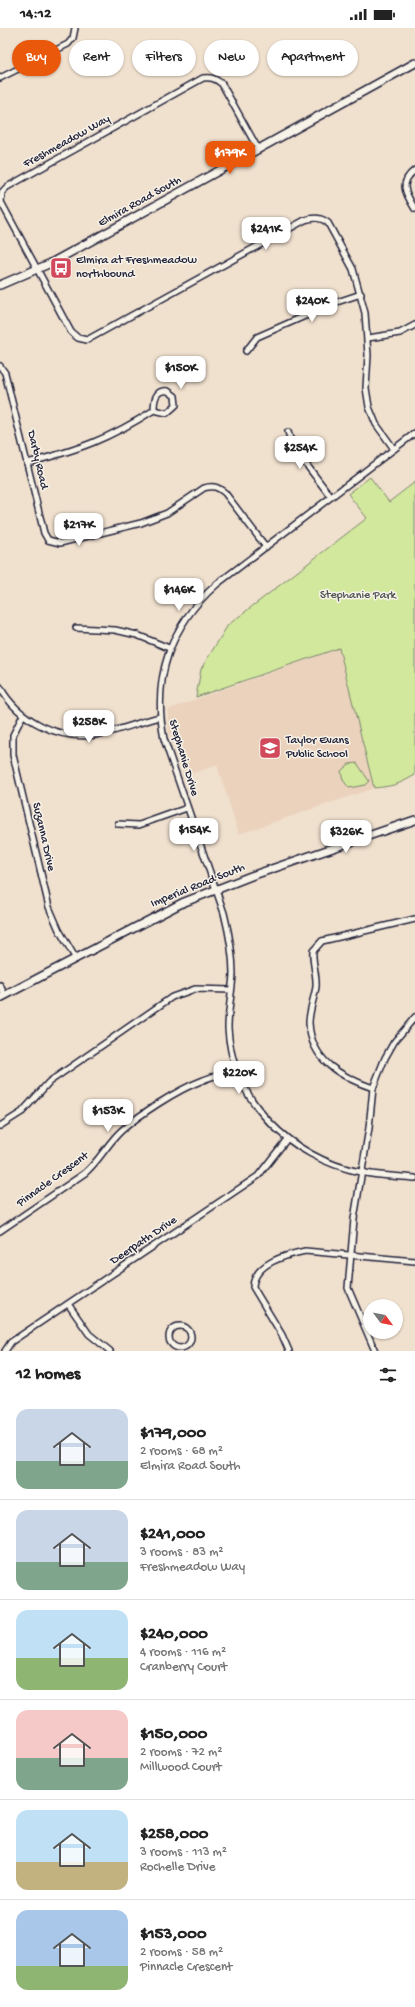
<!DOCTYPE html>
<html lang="en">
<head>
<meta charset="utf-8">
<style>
	body { margin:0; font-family:"Gochi Hand",sans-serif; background:#f2f2f2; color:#222; height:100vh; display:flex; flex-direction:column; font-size:15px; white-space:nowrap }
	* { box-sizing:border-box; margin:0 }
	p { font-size:13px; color:#767676 }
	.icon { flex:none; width:22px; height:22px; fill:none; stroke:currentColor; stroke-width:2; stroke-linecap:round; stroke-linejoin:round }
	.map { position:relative; height:1323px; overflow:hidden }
	.side { display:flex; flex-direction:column; background:#fff; flex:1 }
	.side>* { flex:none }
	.banner { position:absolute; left:12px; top:12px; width:391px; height:36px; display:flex; gap:8px }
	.needle { width:26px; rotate:122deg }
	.controls { position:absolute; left:363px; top:1271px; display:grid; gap:8px }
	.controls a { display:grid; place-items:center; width:40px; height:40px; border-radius:50%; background:#fff; box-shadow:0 1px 3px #0004; font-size:20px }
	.price { position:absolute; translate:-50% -34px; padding:0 9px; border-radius:8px; background:#fff; color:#222; font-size:13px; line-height:26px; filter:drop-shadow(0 1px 2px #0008) }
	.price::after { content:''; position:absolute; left:50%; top:24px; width:12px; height:9px; margin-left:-6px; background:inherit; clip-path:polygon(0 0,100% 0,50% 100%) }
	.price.on { background:#ea580c; color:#fff }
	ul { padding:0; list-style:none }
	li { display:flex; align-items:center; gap:12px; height:100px; padding:0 16px }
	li+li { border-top:1px solid #e0e0e0 }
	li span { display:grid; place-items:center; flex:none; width:112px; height:80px; border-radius:12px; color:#555 }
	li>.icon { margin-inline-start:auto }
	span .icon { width:48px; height:48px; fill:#fffc; stroke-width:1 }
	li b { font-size:17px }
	h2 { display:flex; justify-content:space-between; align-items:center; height:48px; padding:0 16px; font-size:17px }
	.chip { padding:0 14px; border-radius:18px; background:#fff; box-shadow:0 1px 3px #0004; font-size:14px; line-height:36px }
	.chip.on { background:#ea580c; color:#fff }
	.status { display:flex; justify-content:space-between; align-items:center; height:28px; padding:0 20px; background:#fff; direction:ltr }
	.status svg { height:11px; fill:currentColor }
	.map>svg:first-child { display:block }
	.built { fill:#ebd2bc }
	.green { fill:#d2e89d; stroke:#7a856c }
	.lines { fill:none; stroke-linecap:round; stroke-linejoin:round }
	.street-casing { stroke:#22223b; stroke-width:8 }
	.secondary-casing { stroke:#22223b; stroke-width:10 }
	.street { stroke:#f7f3e8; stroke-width:5 }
	.secondary { stroke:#f7f3e8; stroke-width:7 }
	.labels { text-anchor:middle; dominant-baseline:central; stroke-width:3; stroke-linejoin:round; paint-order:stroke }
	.street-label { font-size:12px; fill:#22223b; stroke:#f7f3e8 }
	.poi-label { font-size:12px; fill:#22223b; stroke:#f7f3e8; text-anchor:start }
	.park-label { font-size:12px; fill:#4e5454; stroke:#f7f3e8 }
</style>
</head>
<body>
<div class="status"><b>14:12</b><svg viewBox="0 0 49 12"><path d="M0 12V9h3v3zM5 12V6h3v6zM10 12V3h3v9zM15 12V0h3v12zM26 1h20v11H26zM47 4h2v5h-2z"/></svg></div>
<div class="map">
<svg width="415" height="1323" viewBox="0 0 415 1323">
	<rect width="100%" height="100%" fill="#f0e0ce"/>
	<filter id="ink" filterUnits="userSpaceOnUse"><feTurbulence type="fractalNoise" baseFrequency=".025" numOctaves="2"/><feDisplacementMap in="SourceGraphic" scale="8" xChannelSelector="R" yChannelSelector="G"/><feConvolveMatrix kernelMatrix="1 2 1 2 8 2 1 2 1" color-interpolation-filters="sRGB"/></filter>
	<g filter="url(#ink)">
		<!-- built -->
		<polygon class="built" points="340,620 374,760 239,806 217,737 185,748 169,703 168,682 199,670"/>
		<!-- green -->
		<g class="green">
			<path d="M370,449L389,474L415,454V747C398,757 393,758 374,760L339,620L196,669L201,641L228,597L367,490L348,466Z"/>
			<polygon points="357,735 369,753 365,757 349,760 343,752 341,743 349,736"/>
		</g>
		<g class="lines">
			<!-- street casing -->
			<g class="street-casing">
				<g id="street">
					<polyline points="0,50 68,16 73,10 75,0"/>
					<path d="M258,121L222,56C216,51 212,49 203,50L7,159L2,164L1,174L71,304L78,310L87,312L305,192C314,189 321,189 328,195L353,241L365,285L368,327L366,360L369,379L376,396L394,421"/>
					<path d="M415,142C398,155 406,166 415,181"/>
					<polyline points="368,310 400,305 415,297"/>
					<polyline points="246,323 257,309 337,274 361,266"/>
					<path d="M0,338L5,345L44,505L48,512L60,515L141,495L167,485L204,460C213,457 218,459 225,465L266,519"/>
					<polyline points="288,404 293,419 331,469"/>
					<path d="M415,405L217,556C170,597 152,650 164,711L224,885C229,905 233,925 233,946C232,964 228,982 228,1000C232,1073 291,1130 360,1144C378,1148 397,1148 415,1150"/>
					<path d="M27,435C78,422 109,411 154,382L167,385L176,377L175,368L168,363C155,361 154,373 154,382"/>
					<polyline points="76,600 115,602 137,607 169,620"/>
					<path d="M0,659C18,692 58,712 95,707C116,704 139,694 160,689"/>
					<polyline points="23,687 13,707 13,727 49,879 59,902 76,931"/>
					<polyline points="118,796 139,797 187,780"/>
					<polyline points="0,957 5,968"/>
					<path d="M373,1060C341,1049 311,1033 309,995C309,983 314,971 316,959C317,946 312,935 313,923L322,913L415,891"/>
					<polyline points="0,1098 22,1084 49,1054 172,969 195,961 231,962"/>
					<path d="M0,1203L85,1145C100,1132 107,1116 121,1103C140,1086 177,1062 201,1053C213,1048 225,1045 236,1041"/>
					<polyline points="68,1276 89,1306 110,1323"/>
					<circle cx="180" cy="1309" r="11"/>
					<polyline points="5,1323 11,1314 258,1148 287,1111"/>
					<path d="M289,1323L282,1307L253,1259C254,1235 286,1227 305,1223L415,1233"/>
					<polyline points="375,1323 348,1260 354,1191 369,1100 373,1060 385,1030 394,1014 415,989"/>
				</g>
			</g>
			<!-- secondary casing -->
			<g class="secondary-casing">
				<g id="secondary">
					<polyline points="0,257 51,235 415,35"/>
					<polyline points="0,970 182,875 251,848 415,792"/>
				</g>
			</g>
			<!-- street -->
			<use href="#street" class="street"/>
			<!-- secondary -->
			<use href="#secondary" class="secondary"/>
		</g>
	</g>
	<!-- icons -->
	<defs>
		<g id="bus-square" transform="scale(1.15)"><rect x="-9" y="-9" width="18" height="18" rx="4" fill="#d1495b" stroke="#f7f3e8"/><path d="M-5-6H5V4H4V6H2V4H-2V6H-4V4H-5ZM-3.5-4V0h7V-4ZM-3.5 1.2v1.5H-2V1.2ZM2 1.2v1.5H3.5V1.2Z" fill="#fff"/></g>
		<g id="school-square" transform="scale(1.15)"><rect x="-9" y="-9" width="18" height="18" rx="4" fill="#d1495b" stroke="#f7f3e8"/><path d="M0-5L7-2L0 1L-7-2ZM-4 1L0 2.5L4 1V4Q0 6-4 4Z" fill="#fff"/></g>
	</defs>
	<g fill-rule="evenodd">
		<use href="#bus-square" x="61" y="240"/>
		<use href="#school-square" x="270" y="720"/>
	</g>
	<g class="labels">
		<!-- street labels -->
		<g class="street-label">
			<text transform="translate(67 114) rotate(-29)">Freshmeadow Way</text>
			<text transform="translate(140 174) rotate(-29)">Elmira Road South</text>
			<text transform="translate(37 432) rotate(77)">Darby Road</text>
			<text transform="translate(183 730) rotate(73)">Stephanie Drive</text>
			<text transform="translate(43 809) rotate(77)">Suzanna Drive</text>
			<text transform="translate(198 858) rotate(-22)">Imperial Road South</text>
			<text transform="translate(53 1152) rotate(-36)">Pinnacle Crescent</text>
			<text transform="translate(144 1213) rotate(-34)">Deerpath Drive</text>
		</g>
		<!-- poi labels -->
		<g class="poi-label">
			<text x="76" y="233">Elmira at Freshmeadow<tspan x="76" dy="14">northbound</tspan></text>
			<text x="286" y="713">Taylor Evans<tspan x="286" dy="14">Public School</tspan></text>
		</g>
		<!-- park labels -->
		<g class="park-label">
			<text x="358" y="568">Stephanie Park</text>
		</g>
	</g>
</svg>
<div class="controls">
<a><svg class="needle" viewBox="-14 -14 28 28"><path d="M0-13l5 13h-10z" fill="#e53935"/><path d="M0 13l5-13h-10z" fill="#767676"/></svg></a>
</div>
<b class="price on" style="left:230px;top:147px">$179K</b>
<b class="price" style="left:266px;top:223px">$241K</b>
<b class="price" style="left:312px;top:295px">$240K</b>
<b class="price" style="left:181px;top:362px">$150K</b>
<b class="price" style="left:300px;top:442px">$254K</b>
<b class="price" style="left:79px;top:519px">$217K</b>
<b class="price" style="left:179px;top:584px">$146K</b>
<b class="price" style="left:89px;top:716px">$258K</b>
<b class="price" style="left:194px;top:824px">$154K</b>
<b class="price" style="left:346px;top:826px">$326K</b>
<b class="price" style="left:239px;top:1067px">$220K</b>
<b class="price" style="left:108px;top:1105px">$153K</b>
<div class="banner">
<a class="chip on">Buy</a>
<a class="chip">Rent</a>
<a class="chip">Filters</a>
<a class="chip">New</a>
<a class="chip">Apartment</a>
</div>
</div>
<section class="side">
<h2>12 homes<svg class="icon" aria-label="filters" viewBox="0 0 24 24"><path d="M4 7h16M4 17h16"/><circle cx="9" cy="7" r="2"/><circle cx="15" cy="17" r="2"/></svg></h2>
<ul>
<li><span style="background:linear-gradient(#c9d6e8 65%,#7fa58c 0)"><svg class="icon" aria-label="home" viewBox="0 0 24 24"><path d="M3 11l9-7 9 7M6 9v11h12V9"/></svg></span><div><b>$179,000</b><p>2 rooms · 68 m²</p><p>Elmira Road South</p></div></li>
<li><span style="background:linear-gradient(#c9d6e8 65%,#7fa58c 0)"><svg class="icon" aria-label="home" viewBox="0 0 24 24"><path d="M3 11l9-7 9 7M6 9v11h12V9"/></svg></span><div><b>$241,000</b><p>3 rooms · 83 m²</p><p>Freshmeadow Way</p></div></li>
<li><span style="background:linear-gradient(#bfe0f5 60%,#8fb573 0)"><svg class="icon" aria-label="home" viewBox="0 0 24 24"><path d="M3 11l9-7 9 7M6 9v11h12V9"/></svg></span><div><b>$240,000</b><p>4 rooms · 116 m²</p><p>Cranberry Court</p></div></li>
<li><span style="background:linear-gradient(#f6c9c9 60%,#7fa58c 0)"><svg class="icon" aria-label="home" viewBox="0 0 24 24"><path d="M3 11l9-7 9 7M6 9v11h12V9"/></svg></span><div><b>$150,000</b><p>2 rooms · 72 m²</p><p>Millwood Court</p></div></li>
<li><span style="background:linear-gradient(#bfe0f5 65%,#c2b280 0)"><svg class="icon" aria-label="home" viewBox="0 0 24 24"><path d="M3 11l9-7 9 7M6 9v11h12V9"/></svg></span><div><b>$258,000</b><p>3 rooms · 113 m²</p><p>Rochelle Drive</p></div></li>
<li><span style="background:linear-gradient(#a9c7e8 70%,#8fb573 0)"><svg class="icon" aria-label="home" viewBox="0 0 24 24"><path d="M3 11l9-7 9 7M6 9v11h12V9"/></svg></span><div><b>$153,000</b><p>2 rooms · 58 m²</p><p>Pinnacle Crescent</p></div></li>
</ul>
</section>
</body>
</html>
